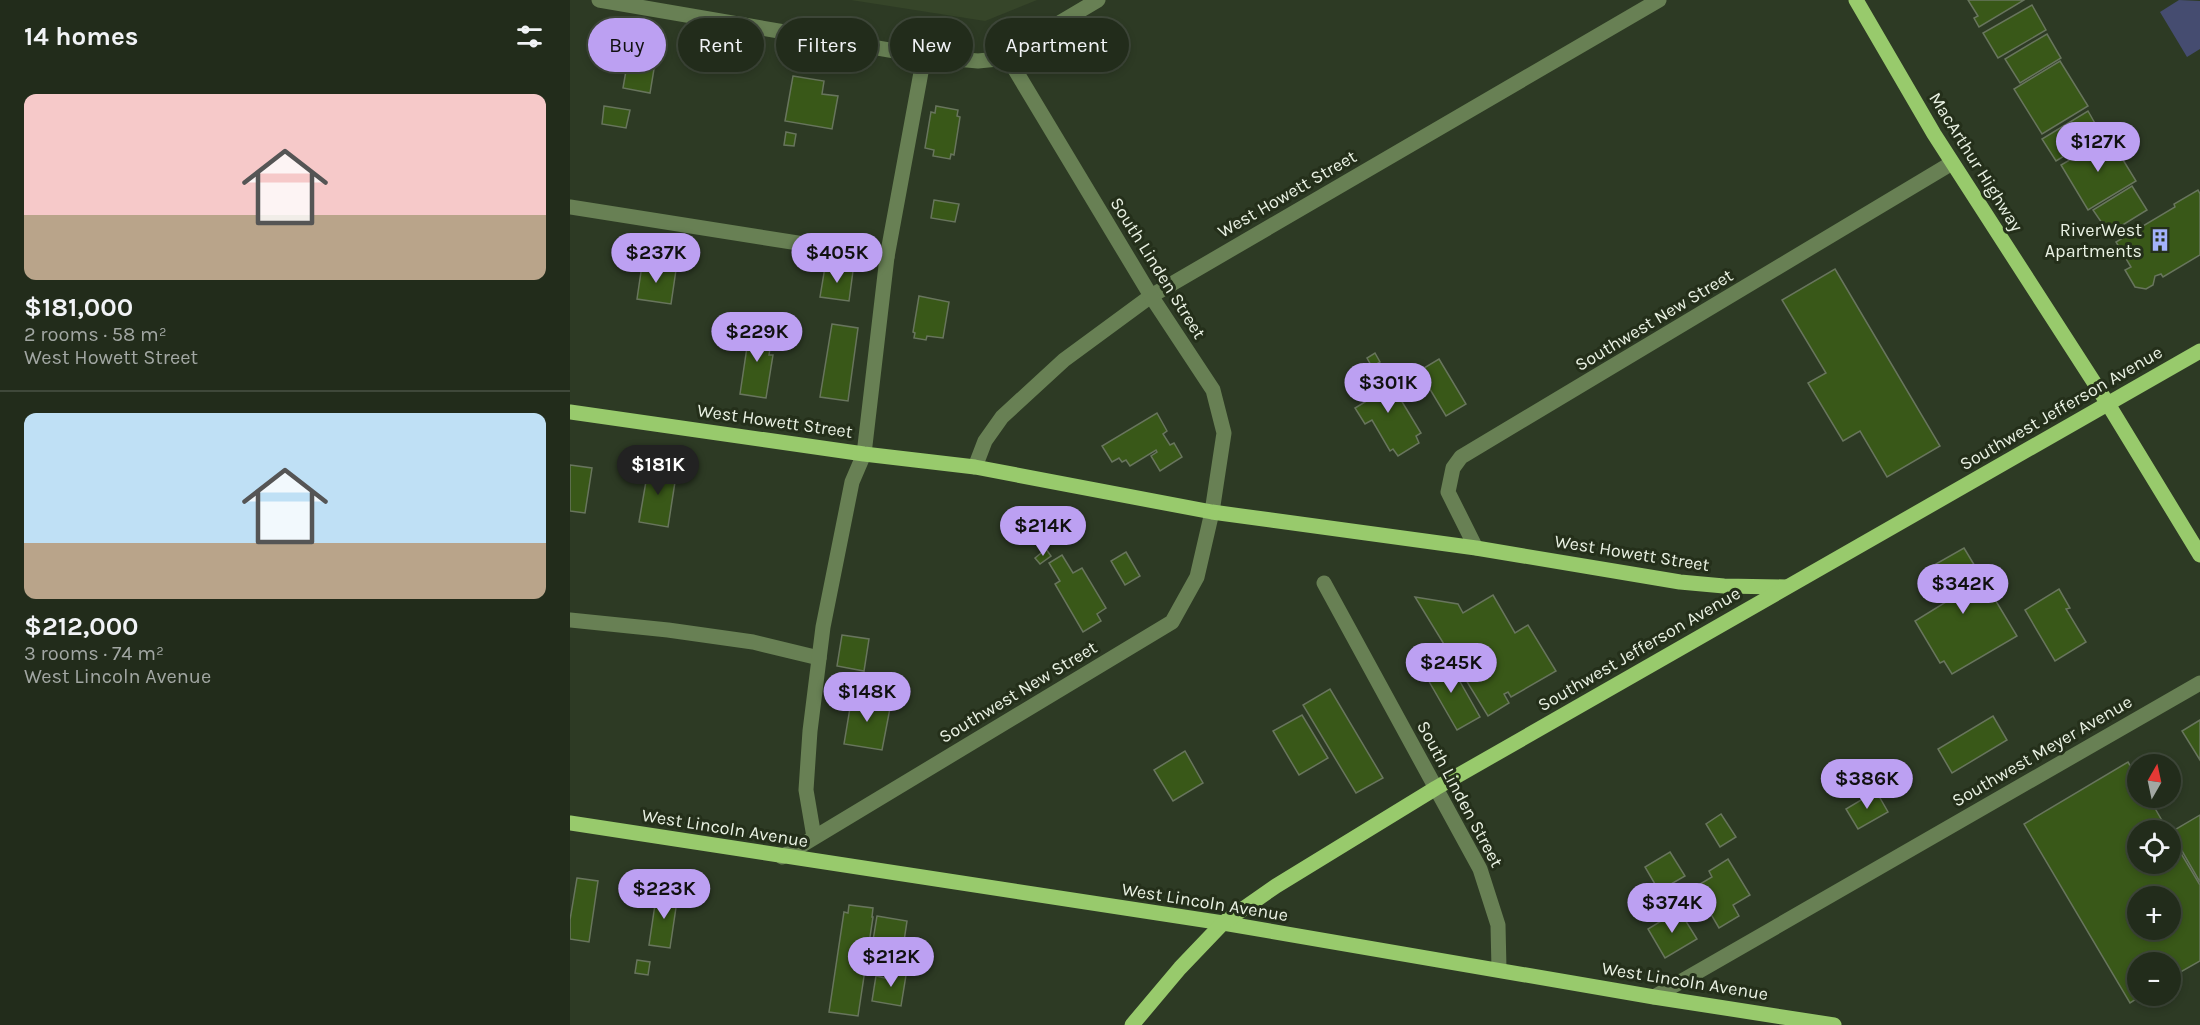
<!DOCTYPE html>
<html lang="en">
<head>
<meta charset="utf-8">
<style>
	body { margin:0; font-family:Karla,sans-serif; background:#2e3828; color:#f1f3f6; height:100vh; display:flex; flex-direction:column; font-size:22px; white-space:nowrap }
	* { box-sizing:border-box; margin:0 }
	p { font-size:20px; color:#a2a7a3 }
	.icon { flex:none; width:33px; height:33px; fill:none; stroke:currentColor; stroke-width:2; stroke-linecap:round; stroke-linejoin:round }
	.map { position:relative; flex:1; overflow:hidden }
	.panel { display:flex; flex-direction:column; background:#222c1b; width:570px }
	.panel>* { flex:none }
	.hud { position:absolute; left:18px; top:18px; width:570px; height:54px; display:flex; gap:12px }
	.needle { width:39px; rotate:9deg }
	.buttons { position:absolute; left:1557px; top:754px; display:grid; gap:12px }
	.buttons a { display:grid; place-items:center; width:54px; height:54px; border-radius:50%; background:#222c1b; box-shadow:0 3px 9px #0003,0 0 0 2px #3f483a; font-size:30px }
	.price { position:absolute; translate:-50% -51px; padding:0 14px; border-radius:21px; background:#bca0f2; color:#111; font-size:20px; line-height:39px; filter:drop-shadow(0 2px 3px #0008) }
	.price::after { content:''; position:absolute; left:50%; top:36px; width:18px; height:14px; margin-left:-9px; background:inherit; clip-path:polygon(0 0,100% 0,50% 100%) }
	.price.on { background:#222; color:#fff }
	ul { padding:0; list-style:none }
	li { display:grid; align-content:center; gap:12px; height:318px; padding:0 24px }
	li+li { border-top:2px solid #3f483a }
	li span { display:grid; place-items:center; height:186px; border-radius:12px; color:#555 }
	li>.icon { margin-inline-start:auto }
	span .icon { width:108px; height:108px; fill:#fffc; stroke-width:1 }
	li b { font-size:26px }
	h2 { display:flex; justify-content:space-between; align-items:center; height:72px; padding:0 24px; font-size:26px }
	.tag { padding:0 21px; border-radius:27px; background:#222c1b; box-shadow:0 3px 9px #0003,0 0 0 2px #3f483a; font-size:21px; line-height:54px }
	.tag.on { background:#bca0f2; color:#111 }
	main { display:flex; flex:1; min-height:0 }
	.map>svg:first-child { display:block }
	.built { fill:#364529 }
	.green { fill:#454c70 }
	.building { fill:#395818; stroke:#68755d; stroke-width:1.5; fill-rule:evenodd }
	.lines { fill:none; stroke-linecap:round; stroke-linejoin:round }
	.minor { stroke:#688054; stroke-width:15 }
	.major { stroke:#98ca6c; stroke-width:15 }
	.labels { text-anchor:middle; dominant-baseline:central; stroke-width:6; stroke-linejoin:round; paint-order:stroke }
	.street-label { font-size:18px; fill:#e9f1e3; stroke:#242f1a }
	.poi-label { font-size:18px; fill:#e9f1e3; stroke:#242f1a; text-anchor:end }
</style>
</head>
<body>
<main>
<section class="panel">
<h2>14 homes<svg class="icon" aria-label="filters" viewBox="0 0 24 24"><path d="M4 7h16M4 17h16"/><circle cx="9" cy="7" r="2"/><circle cx="15" cy="17" r="2"/></svg></h2>
<ul>
<li><span style="background:linear-gradient(#f6c9c9 65%,#b9a48a 0)"><svg class="icon" aria-label="home" viewBox="0 0 24 24"><path d="M3 11l9-7 9 7M6 9v11h12V9"/></svg></span><div><b>$181,000</b><p>2 rooms · 58 m²</p><p>West Howett Street</p></div></li>
<li><span style="background:linear-gradient(#bfe0f5 70%,#b9a48a 0)"><svg class="icon" aria-label="home" viewBox="0 0 24 24"><path d="M3 11l9-7 9 7M6 9v11h12V9"/></svg></span><div><b>$212,000</b><p>3 rooms · 74 m²</p><p>West Lincoln Avenue</p></div></li>
</ul>
</section>
<div class="map">
<svg width="1630" height="1025" viewBox="0 0 1630 1025">
	<rect width="100%" height="100%" fill="#2d3a24"/>
	<!-- built -->
	<polygon class="built" points="281,0 467,0 415,21"/>
	<!-- green -->
	<polygon class="green" points="1609,0 1630,1 1630,49 1617,57 1590,12"/>
	<!-- building -->
	<g class="building">
		<polygon points="1398,0 1454,0 1409,27 1404,18 1408,16"/>
		<polygon points="1462,5 1476,30 1428,58 1413,33"/>
		<polygon points="1477,34 1491,58 1450,83 1435,59"/>
		<polygon points="58,59 85,63 80,93 53,88"/>
		<polygon points="1490,61 1518,106 1472,134 1444,89"/>
		<polygon points="223,76 254,81 252,94 268,96 262,129 215,121"/>
		<polygon points="34,106 60,110 56,128 32,124"/>
		<polygon points="366,106 388,110 387,116 390,117 384,155 381,154 380,159 363,156 364,150 355,148 361,112 365,113"/>
		<polygon points="1518,111 1531,134 1486,161 1472,139"/>
		<polygon points="216,132 226,134 224,146 214,145"/>
		<polygon points="1539,137 1566,181 1518,210 1491,165"/>
		<polygon points="1562,186 1577,210 1538,234 1536,231 1531,234 1526,227 1532,223 1523,210"/>
		<polygon points="1628,190 1630,194 1630,255 1593,277 1591,274 1585,276 1583,285 1576,289 1565,287 1555,270 1561,267 1546,242 1605,207 1604,204"/>
		<polygon points="364,200 389,204 385,222 361,218"/>
		<polygon points="72,265 106,270 101,304 67,299"/>
		<polygon points="255,267 283,271 279,301 250,297"/>
		<polygon points="1265,269 1370,446 1317,477 1290,431 1273,441 1238,383 1256,373 1212,300"/>
		<polygon points="349,296 379,302 373,338 357,336 356,340 344,338 345,333 343,332"/>
		<polygon points="262,324 288,328 278,401 250,397"/>
		<polygon points="180,327 203,330 199,355 203,355 196,398 170,394"/>
		<polygon points="805,353 810,362 802,367 797,358"/>
		<polygon points="869,359 896,404 876,416 849,371"/>
		<polygon points="814,372 851,433 846,436 849,443 828,456 823,449 820,451 802,420 795,424 785,408 795,402 786,388"/>
		<polygon points="587,413 597,431 593,434 600,445 604,443 612,457 590,471 581,456 587,452 586,450 560,466 556,460 552,462 549,458 542,462 532,446"/>
		<polygon points="79,464 107,469 98,527 69,522"/>
		<polygon points="0,465 22,468 15,513 0,511"/>
		<polygon points="1394,548 1447,636 1382,674 1374,661 1370,663 1345,621 1376,602 1357,569"/>
		<polygon points="476,549 481,556 470,564 465,558"/>
		<polygon points="556,552 570,576 555,585 541,561"/>
		<polygon points="492,555 503,573 512,568 536,608 527,614 531,621 513,632 485,584 490,581 479,563"/>
		<polygon points="1489,589 1500,608 1496,609 1516,642 1485,661 1455,610"/>
		<polygon points="923,595 945,633 958,625 986,671 941,697 938,692 934,694 939,703 918,716 845,597 888,604 893,613"/>
		<polygon points="272,635 299,639 294,671 267,666"/>
		<polygon points="876,657 910,717 887,730 853,671"/>
		<polygon points="760,689 813,778 786,793 733,705"/>
		<polygon points="282,696 321,703 312,750 274,744"/>
		<polygon points="732,715 758,758 729,775 703,731"/>
		<polygon points="1423,716 1437,740 1382,773 1368,749"/>
		<polygon points="1630,720 1630,760 1612,731"/>
		<polygon points="615,751 633,783 603,801 584,770"/>
		<path d="M1558,762L1568,779V798H1579L1598,831H1568V864H1600V835L1630,885V961L1600,978V963H1568V996H1571L1560,1003L1454,824ZM1568,897H1600V930H1568Z"/>
		<polygon points="1306,791 1318,812 1288,829 1276,809"/>
		<polygon points="1151,814 1166,837 1150,847 1136,824"/>
		<polygon points="1630,815 1630,882 1601,832"/>
		<polygon points="1100,852 1115,876 1089,891 1075,867"/>
		<polygon points="1158,859 1180,895 1163,905 1169,916 1149,928 1125,887 1142,877 1139,871"/>
		<polygon points="7,878 28,881 19,942 0,939 0,920"/>
		<polygon points="87,891 108,894 100,948 79,945"/>
		<polygon points="279,905 303,908 302,917 303,917 288,1016 259,1012 274,912 278,913"/>
		<polygon points="1109,910 1127,939 1095,958 1078,929"/>
		<polygon points="307,916 337,921 331,961 318,959 316,971 305,970 305,966 299,965"/>
		<polygon points="67,960 80,962 78,975 65,973"/>
		<polygon points="322,966 337,969 331,1006 302,1001 306,976 320,979"/>
	</g>
	<g class="lines">
		<!-- minor -->
		<g class="minor">
			<polyline points="29,0 354,56 408,61 438,58 469,35 528,0"/>
			<polyline points="0,207 317,257"/>
			<polyline points="405,467 415,441 432,417 494,360 581,296 1089,0"/>
			<polyline points="906,548 878,492 883,468 891,457 1382,163"/>
			<polyline points="754,583 910,869 928,925 929,969"/>
			<polyline points="0,620 98,630 183,642 249,658"/>
			<polyline points="244,837 236,790 240,731 253,627 282,482 294,454 317,257 354,56"/>
			<polyline points="212,857 602,622 627,577 642,512 654,433 643,390 581,296 438,58"/>
			<polyline points="1084,997 1630,683"/>
		</g>
		<!-- major -->
		<g class="major">
			<polyline points="1286,0 1364,134 1538,404 1630,555"/>
			<polyline points="0,412 294,454 405,467 642,512 906,548 1110,582 1154,586 1216,587"/>
			<polyline points="0,823 653,923 1084,997 1264,1025"/>
			<polyline points="562,1025 610,968 653,923 706,886 866,788 1630,351"/>
		</g>
	</g>
	<!-- icons -->
	<defs>
		<g id="building-bare" transform="scale(1.8)"><path d="M-4-6H4V6H1V3H-1V6H-4ZM-2.5-4.3h1.7v1.8h-1.7ZM.8-4.3h1.7v1.8H.8ZM-2.5-1h1.7V.8h-1.7ZM.8-1h1.7V.8H.8Z" fill="#a3b2fd" stroke="#242f1a" stroke-width="2.5" paint-order="stroke"/></g>
	</defs>
	<g fill-rule="evenodd">
		<use href="#building-bare" x="1590" y="240"/>
	</g>
	<g class="labels">
		<!-- street labels -->
		<g class="street-label">
			<text transform="translate(1406 162) rotate(58)">MacArthur Highway</text>
			<text transform="translate(717 194) rotate(-30)">West Howett Street</text>
			<text transform="translate(588 268) rotate(58)">South Linden Street</text>
			<text transform="translate(1084 320) rotate(-31)">Southwest New Street</text>
			<text transform="translate(1491 408) rotate(-30)">Southwest Jefferson Avenue</text>
			<text transform="translate(205 421) rotate(8)">West Howett Street</text>
			<text transform="translate(1062 553) rotate(9)">West Howett Street</text>
			<text transform="translate(1069 649) rotate(-30)">Southwest Jefferson Avenue</text>
			<text transform="translate(448 692) rotate(-31)">Southwest New Street</text>
			<text transform="translate(1472 751) rotate(-30)">Southwest Meyer Avenue</text>
			<text transform="translate(890 794) rotate(62)">South Linden Street</text>
			<text transform="translate(155 828) rotate(9)">West Lincoln Avenue</text>
			<text transform="translate(635 902) rotate(9)">West Lincoln Avenue</text>
			<text transform="translate(1115 981) rotate(9)">West Lincoln Avenue</text>
		</g>
		<!-- poi labels -->
		<g class="poi-label">
			<text x="1572" y="230">RiverWest<tspan x="1572" dy="21">Apartments</tspan></text>
		</g>
	</g>
</svg>
<div class="buttons">
<a><svg class="needle" viewBox="-14 -14 28 28"><path d="M0-13l5 13h-10z" fill="#e53935"/><path d="M0 13l5-13h-10z" fill="#a2a7a3"/></svg></a>
<a><svg class="icon" aria-label="locate" viewBox="0 0 24 24"><circle cx="12" cy="12" r="6"/><path d="M12 2v4M12 18v4M2 12h4M18 12h4"/></svg></a>
<a>+</a>
<a>−</a>
</div>
<b class="price" style="left:1528px;top:173px">$127K</b>
<b class="price" style="left:86px;top:284px">$237K</b>
<b class="price" style="left:267px;top:284px">$405K</b>
<b class="price" style="left:187px;top:363px">$229K</b>
<b class="price" style="left:818px;top:414px">$301K</b>
<b class="price on" style="left:88px;top:496px">$181K</b>
<b class="price" style="left:473px;top:557px">$214K</b>
<b class="price" style="left:1393px;top:615px">$342K</b>
<b class="price" style="left:881px;top:694px">$245K</b>
<b class="price" style="left:297px;top:723px">$148K</b>
<b class="price" style="left:1297px;top:810px">$386K</b>
<b class="price" style="left:94px;top:920px">$223K</b>
<b class="price" style="left:1102px;top:934px">$374K</b>
<b class="price" style="left:321px;top:988px">$212K</b>
<div class="hud">
<a class="tag on">Buy</a>
<a class="tag">Rent</a>
<a class="tag">Filters</a>
<a class="tag">New</a>
<a class="tag">Apartment</a>
</div>
</div>
</main>
</body>
</html>
